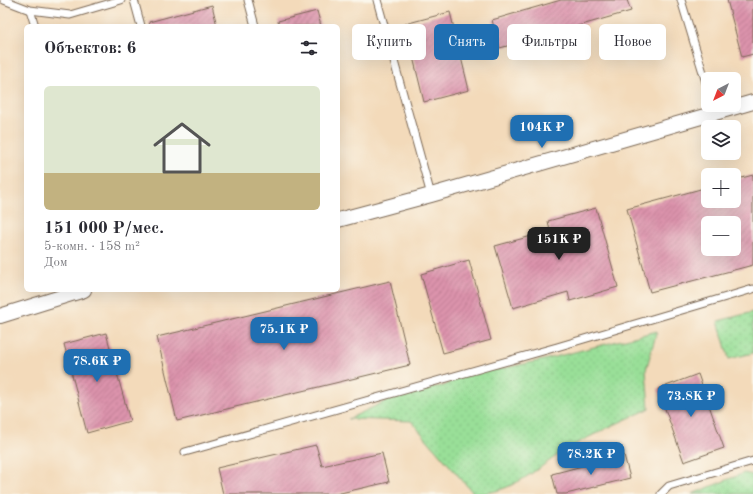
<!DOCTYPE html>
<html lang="ru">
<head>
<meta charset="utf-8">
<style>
	body { margin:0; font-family:"Old Standard TT",serif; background:#f7f7f7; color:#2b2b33; height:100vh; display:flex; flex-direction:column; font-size:15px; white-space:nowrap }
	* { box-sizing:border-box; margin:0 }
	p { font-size:13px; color:#7c7c81 }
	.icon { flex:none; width:22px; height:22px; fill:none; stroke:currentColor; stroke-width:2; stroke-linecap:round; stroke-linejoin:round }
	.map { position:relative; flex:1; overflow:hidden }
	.details { position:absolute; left:24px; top:24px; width:316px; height:268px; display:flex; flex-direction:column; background:#fff; border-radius:6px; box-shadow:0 4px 16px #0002 }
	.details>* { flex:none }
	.guide { position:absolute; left:352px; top:24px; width:341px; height:36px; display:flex; gap:8px }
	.needle { width:26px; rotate:222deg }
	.controls { position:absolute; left:701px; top:72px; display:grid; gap:8px }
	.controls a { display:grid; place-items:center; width:40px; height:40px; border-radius:6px; background:#fff; box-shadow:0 4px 16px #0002; font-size:20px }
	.price { position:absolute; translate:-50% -34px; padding:0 9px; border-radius:8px; background:#1f6fb2; color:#fff; font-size:13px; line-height:26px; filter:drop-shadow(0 1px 2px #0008) }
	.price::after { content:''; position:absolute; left:50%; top:24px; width:12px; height:9px; margin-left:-6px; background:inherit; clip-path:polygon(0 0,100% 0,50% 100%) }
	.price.selected { background:#222; color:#fff }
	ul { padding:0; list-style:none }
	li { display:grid; align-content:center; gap:8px; height:212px; padding:0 20px }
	li span { display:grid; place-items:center; height:124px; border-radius:6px; color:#555 }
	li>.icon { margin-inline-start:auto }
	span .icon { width:72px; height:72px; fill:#fffc; stroke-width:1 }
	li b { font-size:17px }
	h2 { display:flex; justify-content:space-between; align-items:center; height:48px; padding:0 20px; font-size:17px }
	.tag { padding:0 14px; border-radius:6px; background:#fff; box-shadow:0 4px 16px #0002; font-size:14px; line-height:36px }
	.tag.selected { background:#1f6fb2; color:#fff }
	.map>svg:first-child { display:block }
	.grass { fill:url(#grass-dots); stroke:#6a845b }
	.building { fill:url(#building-hatch); fill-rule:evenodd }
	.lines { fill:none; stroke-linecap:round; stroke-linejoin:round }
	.lane-casing { stroke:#7b6855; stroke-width:9 }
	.street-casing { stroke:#7b6855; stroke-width:16 }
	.lane { stroke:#fff; stroke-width:7 }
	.street { stroke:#fff; stroke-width:14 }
</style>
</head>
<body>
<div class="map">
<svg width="753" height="494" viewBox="0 0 753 494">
	<defs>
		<pattern id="grass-dots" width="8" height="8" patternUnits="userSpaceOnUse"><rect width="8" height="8" fill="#99df98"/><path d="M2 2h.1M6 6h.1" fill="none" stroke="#85c083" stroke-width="1.8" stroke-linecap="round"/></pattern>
		<pattern id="building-hatch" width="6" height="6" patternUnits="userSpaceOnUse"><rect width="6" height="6" fill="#dc93ac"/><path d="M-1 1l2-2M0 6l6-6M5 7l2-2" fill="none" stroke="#b4788b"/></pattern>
	</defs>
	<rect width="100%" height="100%" fill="#fbf7ec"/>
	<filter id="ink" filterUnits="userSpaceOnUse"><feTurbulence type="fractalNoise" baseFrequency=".025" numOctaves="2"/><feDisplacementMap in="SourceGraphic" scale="8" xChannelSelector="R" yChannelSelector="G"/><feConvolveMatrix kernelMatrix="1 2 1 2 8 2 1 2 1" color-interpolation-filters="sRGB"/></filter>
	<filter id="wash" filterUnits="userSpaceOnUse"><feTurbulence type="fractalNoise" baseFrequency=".012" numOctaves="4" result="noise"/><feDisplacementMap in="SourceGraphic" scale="16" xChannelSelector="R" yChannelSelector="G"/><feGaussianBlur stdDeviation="0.9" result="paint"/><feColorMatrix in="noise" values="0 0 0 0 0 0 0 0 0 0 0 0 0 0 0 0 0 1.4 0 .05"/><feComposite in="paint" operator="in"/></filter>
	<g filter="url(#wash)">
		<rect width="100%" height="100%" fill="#f3daba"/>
		<!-- grass -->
		<g class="grass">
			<polygon points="753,312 753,353 729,359 718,321"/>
			<path d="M657,331L646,370L649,409C622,421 595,433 569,448C537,467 513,494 474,494L411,421L348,419L382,403L420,388L444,386L469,371L500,369L543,360Z"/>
			<polygon points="744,473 753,475 753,494 692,494"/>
		</g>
		<g id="blocks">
			<!-- building -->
			<g class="building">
				<polygon points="561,0 627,0 631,11 500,48 492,20"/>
				<polygon points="727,0 753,0 753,54 742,57"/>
				<polygon points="212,5 217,26 150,26 149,22"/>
				<polygon points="317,11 321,26 279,26 278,21"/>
				<polygon points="450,12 469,90 424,102 405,24"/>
				<path d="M753,175V265L650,292L627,209L708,187V201H734V180ZM708,223H734V249H708Z"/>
				<polygon points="596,208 618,287 570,301 568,292 513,308 495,246 550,231 548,221"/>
				<polygon points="469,260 491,340 443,353 421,274"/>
				<polygon points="390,281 410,365 177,421 157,337"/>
				<polygon points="106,333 130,421 87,433 64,344"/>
				<polygon points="698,374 724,448 684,462 658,389"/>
				<polygon points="316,445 322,466 382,453 389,482 336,494 223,494 217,468"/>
				<polygon points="624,455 630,478 566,494 557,494 552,474"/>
			</g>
		</g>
	</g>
	<g filter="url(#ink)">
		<use href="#blocks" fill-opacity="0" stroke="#7b6855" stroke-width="1"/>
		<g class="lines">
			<!-- lane casing -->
			<g class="lane-casing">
				<g id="lane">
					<polyline points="4,0 30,10 70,15 121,0"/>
					<polyline points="134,0 141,26"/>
					<polyline points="248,0 255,26"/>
					<polyline points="377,0 431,195"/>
					<polyline points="681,0 708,89"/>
					<polyline points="30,10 35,26"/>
					<polyline points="185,452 557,347 753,289"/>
					<polyline points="661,494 669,486 753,461"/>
				</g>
			</g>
			<!-- street casing -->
			<g class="street-casing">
				<g id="street">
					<polyline points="338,220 431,195 753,102"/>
					<polyline points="0,316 84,290"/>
				</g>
			</g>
			<!-- lane -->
			<use href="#lane" class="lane"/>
			<!-- street -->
			<use href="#street" class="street"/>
		</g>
	</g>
</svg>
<div class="controls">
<a><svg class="needle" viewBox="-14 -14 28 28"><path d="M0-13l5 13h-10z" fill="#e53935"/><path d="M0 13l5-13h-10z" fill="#7c7c81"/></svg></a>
<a><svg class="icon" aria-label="layers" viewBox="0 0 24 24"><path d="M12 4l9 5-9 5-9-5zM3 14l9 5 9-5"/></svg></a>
<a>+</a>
<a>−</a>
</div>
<b class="price" style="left:542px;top:149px">104K ₽</b>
<b class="price selected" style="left:559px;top:261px">151K ₽</b>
<b class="price" style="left:284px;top:351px">75.1K ₽</b>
<b class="price" style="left:97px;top:383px">78.6K ₽</b>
<b class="price" style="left:691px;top:418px">73.8K ₽</b>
<b class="price" style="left:591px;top:476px">78.2K ₽</b>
<div class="guide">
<a class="tag">Купить</a>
<a class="tag selected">Снять</a>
<a class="tag">Фильтры</a>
<a class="tag">Новое</a>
</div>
<section class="details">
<h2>Объектов: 6<svg class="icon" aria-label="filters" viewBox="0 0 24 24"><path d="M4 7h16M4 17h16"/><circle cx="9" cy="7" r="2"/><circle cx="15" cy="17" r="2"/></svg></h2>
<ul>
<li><span style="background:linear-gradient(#dfe7d0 70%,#c2b280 0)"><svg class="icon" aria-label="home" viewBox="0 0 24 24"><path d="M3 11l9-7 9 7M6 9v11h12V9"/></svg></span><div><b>151 000 ₽/мес.</b><p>5-комн. · 158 m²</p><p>Дом</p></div></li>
</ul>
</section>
</div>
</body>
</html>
